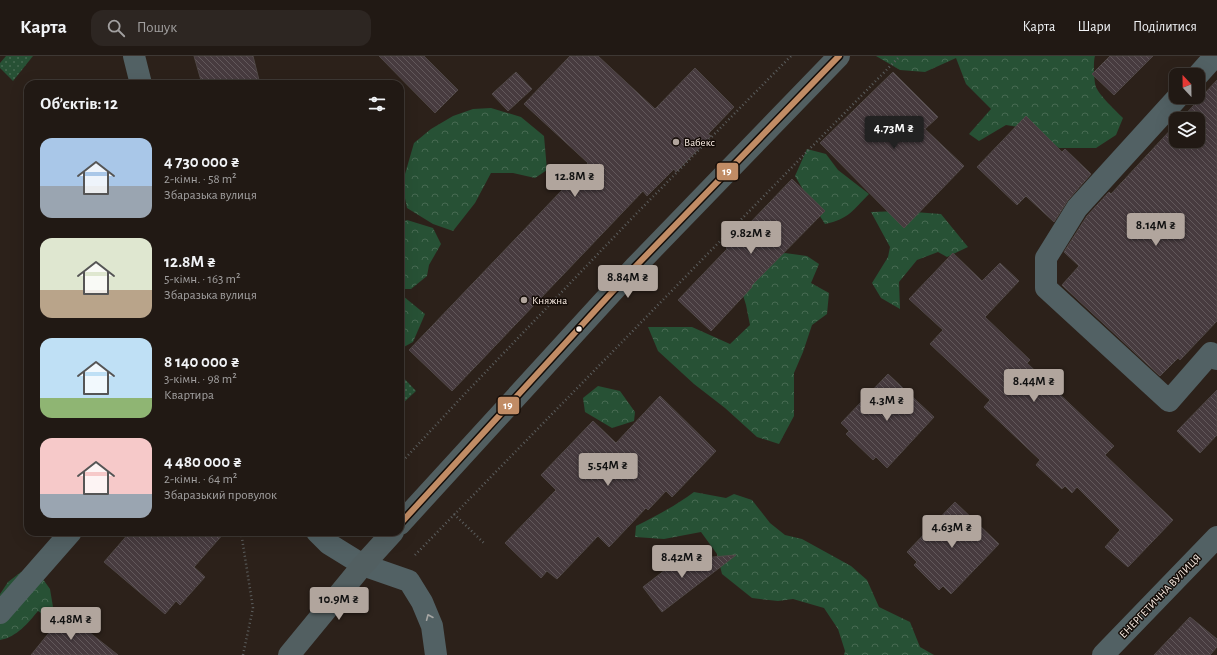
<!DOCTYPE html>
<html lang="uk">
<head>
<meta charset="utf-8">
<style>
	body { margin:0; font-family:"Alegreya Sans",sans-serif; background:#2d2622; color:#f1f3f6; height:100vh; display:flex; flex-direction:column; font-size:15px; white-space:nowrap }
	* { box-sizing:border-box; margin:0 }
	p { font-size:13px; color:#a2a0a0 }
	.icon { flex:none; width:22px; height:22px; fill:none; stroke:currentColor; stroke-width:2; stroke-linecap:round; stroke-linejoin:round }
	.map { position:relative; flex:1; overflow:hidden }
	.drawer { position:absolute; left:24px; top:24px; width:380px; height:456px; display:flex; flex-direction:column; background:#211914; border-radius:12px; box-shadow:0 4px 16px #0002,0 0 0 1px #3e3834 }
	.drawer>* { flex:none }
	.needle { width:26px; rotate:338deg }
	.tools { position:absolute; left:1169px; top:12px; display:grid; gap:8px }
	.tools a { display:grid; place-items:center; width:36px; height:36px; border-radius:8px; background:#211914; box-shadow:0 4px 16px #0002,0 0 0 1px #3e3834; font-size:20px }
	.price { position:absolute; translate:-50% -34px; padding:0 9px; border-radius:4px; background:#b1a59d; color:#111; font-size:13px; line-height:26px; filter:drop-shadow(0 1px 2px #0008) }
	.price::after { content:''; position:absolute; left:50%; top:24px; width:12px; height:9px; margin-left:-6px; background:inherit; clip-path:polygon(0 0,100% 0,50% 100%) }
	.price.active { background:#222; color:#fff }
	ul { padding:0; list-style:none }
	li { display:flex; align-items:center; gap:12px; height:100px; padding:0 16px }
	li span { display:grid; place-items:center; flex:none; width:112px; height:80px; border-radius:12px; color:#555 }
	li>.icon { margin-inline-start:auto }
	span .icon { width:48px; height:48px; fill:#fffc; stroke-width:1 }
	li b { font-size:17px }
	h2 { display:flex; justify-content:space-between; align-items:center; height:48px; padding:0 16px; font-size:17px }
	header { display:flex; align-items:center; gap:24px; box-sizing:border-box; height:56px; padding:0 20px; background:#211914; border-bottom:1px solid #3e3834 }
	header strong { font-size:19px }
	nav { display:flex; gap:22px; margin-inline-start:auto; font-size:14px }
	.search { width:280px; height:36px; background:#2d2622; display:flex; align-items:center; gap:10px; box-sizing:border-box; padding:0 14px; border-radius:12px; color:#a2a0a0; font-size:15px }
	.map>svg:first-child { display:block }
	.green { fill:url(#green-dots) }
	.forest { fill:url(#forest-crowns) }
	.building { fill:url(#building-back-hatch); stroke:#504847 }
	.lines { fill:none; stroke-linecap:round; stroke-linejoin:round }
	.path { stroke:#5c5f5f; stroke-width:2.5; stroke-dasharray:1 3; stroke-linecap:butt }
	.minor { stroke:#526164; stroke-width:22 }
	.major { stroke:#525f61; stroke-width:22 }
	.bus-1-casing { stroke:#140c07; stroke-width:9 }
	.bus-1 { stroke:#c18c65; stroke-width:6 }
	.oneway { stroke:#a6a6a4 }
	.poi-dot { fill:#b1a59d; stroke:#140c07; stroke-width:1.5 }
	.bus-dot { fill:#f9ece3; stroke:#140c07; stroke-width:1.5 }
	.labels { text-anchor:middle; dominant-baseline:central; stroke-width:3; stroke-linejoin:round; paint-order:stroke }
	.poi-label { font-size:11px; fill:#f9ece3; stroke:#140c07; text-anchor:start }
	.street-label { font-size:11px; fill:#f9ece3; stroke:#140c07 }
	.line-badge { stroke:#140c07; stroke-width:1.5 }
	.badge-label { font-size:11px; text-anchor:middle; font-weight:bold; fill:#fff }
</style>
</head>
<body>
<header>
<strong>Карта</strong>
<div class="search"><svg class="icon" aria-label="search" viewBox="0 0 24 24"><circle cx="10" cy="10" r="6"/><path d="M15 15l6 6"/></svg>Пошук</div>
<nav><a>Карта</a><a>Шари</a><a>Поділитися</a></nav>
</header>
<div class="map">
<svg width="1217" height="599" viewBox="0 0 1217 599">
	<defs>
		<pattern id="green-dots" width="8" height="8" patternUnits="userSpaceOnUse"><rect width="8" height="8" fill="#275135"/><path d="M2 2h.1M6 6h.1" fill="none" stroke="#476a52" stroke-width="1.8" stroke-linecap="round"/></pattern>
		<pattern id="forest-crowns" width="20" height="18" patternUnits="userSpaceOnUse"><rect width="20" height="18" fill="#275135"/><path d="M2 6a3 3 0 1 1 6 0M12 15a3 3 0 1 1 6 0" fill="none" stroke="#476a52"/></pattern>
		<pattern id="building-back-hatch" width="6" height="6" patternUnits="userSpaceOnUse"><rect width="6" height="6" fill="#473b3f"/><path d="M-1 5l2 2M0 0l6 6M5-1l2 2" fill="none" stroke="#62585b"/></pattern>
	</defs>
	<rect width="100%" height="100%" fill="#2c211a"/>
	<!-- green -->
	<g class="green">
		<polygon points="6,0 33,0 13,25 0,12 0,7"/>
		<polygon points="400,318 416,335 402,348 400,347"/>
	</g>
	<!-- forest -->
	<g class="forest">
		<path d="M876,0H1095C1093,5 1094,26 1096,31C1099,39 1116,55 1123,62L1116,79L1096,92H1059L1035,74L1006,69L979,85L969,78L991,53L966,28L956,2L925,16L900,14Z"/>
		<polygon points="491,52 521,61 544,80 547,114 535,122 513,117 491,117 475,147 453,175 433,168 407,152 403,133 405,118 414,87 431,73 453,60 473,53"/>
		<path d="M807,93L826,98L838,114L869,138C853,154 849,163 825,168L802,132L795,120Z"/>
		<polygon points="901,155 941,158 968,191 947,201 938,196 917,204 899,226 900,253 881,242 872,227 888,201 890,191 871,156"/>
		<polygon points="407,164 433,172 441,188 429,209 427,220 411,233 400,233 400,167"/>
		<polygon points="785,197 807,200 819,208 811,227 829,237 827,258 812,269 803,296 794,317 794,360 779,388 757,381 725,352 694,328 658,295 648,271 692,271 730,288 750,269 746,249 737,220 752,207"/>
		<polygon points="400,240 403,240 425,258 413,286 400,293"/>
		<polygon points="598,330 620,335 635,356 634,365 612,372 585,356 583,342"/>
		<path d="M694,436L726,442L734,438L752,444L770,467L785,479L802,483L851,510L867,524L879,551L910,566L920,591L934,599H844L845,595L838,573L824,552L793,543L778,545L752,542L722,518L717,498L701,476L664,483L635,481L636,470C656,460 675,450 694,436Z"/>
		<path d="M21,516L40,519L50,533L53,551L57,557L48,562L38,555C28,567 17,581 0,584V538L8,526Z"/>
	</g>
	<!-- building -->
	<g class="building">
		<polygon points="194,0 253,0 260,28 202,28"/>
		<polygon points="379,0 424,0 458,34 435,57"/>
		<polygon points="570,0 598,0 655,53 695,12 734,51 708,78 711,80 676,116 674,113 647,140 643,135 452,335 409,294 588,107 524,48"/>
		<polygon points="1110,0 1153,0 1114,39 1092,18"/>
		<polygon points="516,16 532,33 508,55 492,38"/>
		<polygon points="893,16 938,61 925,73 964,110 904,172 820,87"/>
		<polygon points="1217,24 1217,265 1180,304 1178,302 1160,320 1062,229 1079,210 1064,196 1087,160 1109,136 1111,138 1176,68 1176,85 1198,85 1198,63 1181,63"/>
		<polygon points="1026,60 1062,96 1065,93 1091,118 1068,144 1054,166 1026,140 1017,149 977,111"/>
		<polygon points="792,123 825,155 751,230 752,231 711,275 678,244 727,193 726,192"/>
		<polygon points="953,197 982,225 1000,207 1019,225 985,261 1030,304 1027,307 1114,390 1105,399 1173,464 1128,511 1105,491 1120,474 1077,431 1072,437 1065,430 1062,433 1036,409 1040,404 984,351 990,344 930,288 943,274 909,243"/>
		<polygon points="888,318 934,361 887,412 876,401 873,404 846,378 849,375 841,367"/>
		<polygon points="1217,334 1217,379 1200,397 1177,375"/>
		<polygon points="660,340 716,395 672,441 666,435 648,454 646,452 609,491 598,480 557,523 547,515 541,522 505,487 556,434 541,419 593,365 616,387"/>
		<polygon points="955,446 999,488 951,538 943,530 939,534 914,509 917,506 907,496"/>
		<polygon points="130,476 225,476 194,511 205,521 180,549 176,545 165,558 104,506"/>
		<polygon points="736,499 662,556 643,531 678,504"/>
		<polygon points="65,557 118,599 31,599"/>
		<polygon points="1190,561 1217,583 1217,591 1210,599 1154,599"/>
	</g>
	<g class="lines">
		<!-- path -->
		<g class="path">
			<polyline points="400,408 459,344 635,159 791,0"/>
			<polyline points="454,458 485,488"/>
			<polyline points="241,476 253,552 243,599"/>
			<polyline points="415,499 900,0"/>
		</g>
		<!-- minor -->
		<g class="minor">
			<polyline points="134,0 141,28"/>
			<polyline points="1198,19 1215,0"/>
			<polyline points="1178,41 1077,152 1046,202 1046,232 1169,345 1211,297 1217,303"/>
			<polyline points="317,476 329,488 363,509 409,525 422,546 432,570 436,599"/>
			<polyline points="0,557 71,476"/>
			<polyline points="1103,599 1217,481"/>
		</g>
		<!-- major -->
		<g class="major">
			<polyline points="400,468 635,211 839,0"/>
			<polyline points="289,599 363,509 393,476"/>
		</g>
		<!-- bus-1 casing -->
		<g class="bus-1-casing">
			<polyline id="bus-1" points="400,468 635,211 839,0"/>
		</g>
		<!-- bus-1 -->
		<use href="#bus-1" class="bus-1"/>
	</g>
	<!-- one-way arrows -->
	<defs><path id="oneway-chevron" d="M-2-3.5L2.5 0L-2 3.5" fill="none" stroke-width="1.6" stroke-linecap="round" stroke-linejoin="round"/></defs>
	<use class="oneway" href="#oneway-chevron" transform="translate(429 561) rotate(-113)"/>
	<!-- markers -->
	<g class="poi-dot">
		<circle cx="676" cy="86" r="4"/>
		<circle cx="524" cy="244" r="4"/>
	</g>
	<circle class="bus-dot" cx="579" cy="273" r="3.5"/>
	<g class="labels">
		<!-- poi labels -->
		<g class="poi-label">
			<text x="684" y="86">Вабекс</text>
			<text x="532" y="244">Княжна</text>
		</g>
		<!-- street labels -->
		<g class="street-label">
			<text transform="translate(1160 540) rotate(-46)">ЕНЕРГЕТИЧНА ВУЛИЦЯ</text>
		</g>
	</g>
	<g class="line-badge">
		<rect x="716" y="106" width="23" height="19" rx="4" fill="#c18c65"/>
		<rect x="497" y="340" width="23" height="19" rx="4" fill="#c18c65"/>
	</g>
	<g class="badge-label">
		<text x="727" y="119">19</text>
		<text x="508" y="353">19</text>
	</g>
</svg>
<div class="tools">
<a><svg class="needle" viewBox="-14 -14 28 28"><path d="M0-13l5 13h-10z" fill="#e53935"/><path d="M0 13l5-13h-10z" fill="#a2a0a0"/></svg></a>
<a><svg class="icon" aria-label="layers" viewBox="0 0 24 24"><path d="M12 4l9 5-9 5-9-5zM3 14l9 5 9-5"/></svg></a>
</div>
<b class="price active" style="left:894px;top:94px">4.73M ₴</b>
<b class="price" style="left:575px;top:142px">12.8M ₴</b>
<b class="price" style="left:1156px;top:191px">8.14M ₴</b>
<b class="price" style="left:751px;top:199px">9.82M ₴</b>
<b class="price" style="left:628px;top:243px">8.84M ₴</b>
<b class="price" style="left:1034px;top:347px">8.44M ₴</b>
<b class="price" style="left:887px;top:366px">4.3M ₴</b>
<b class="price" style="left:608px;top:431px">5.54M ₴</b>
<b class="price" style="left:952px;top:493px">4.63M ₴</b>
<b class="price" style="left:682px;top:523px">8.42M ₴</b>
<b class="price" style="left:339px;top:565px">10.9M ₴</b>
<b class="price" style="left:71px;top:585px">4.48M ₴</b>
<section class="drawer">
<h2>Об’єктів: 12<svg class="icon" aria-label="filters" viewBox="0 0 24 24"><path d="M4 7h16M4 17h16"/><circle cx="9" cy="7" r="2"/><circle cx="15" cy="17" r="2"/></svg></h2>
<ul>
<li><span style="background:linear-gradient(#a9c7e8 60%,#9aa5b1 0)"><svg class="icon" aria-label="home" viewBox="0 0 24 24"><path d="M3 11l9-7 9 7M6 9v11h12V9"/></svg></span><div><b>4 730 000 ₴</b><p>2-кімн. · 58 m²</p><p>Збаразька вулиця</p></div></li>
<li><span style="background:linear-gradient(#dfe7d0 65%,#b9a48a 0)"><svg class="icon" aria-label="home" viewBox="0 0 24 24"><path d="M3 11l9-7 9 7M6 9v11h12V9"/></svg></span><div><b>12.8M ₴</b><p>5-кімн. · 163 m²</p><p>Збаразька вулиця</p></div></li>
<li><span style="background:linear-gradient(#bfe0f5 75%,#8fb573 0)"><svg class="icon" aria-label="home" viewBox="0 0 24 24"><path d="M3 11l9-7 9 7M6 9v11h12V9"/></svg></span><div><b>8 140 000 ₴</b><p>3-кімн. · 98 m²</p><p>Квартира</p></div></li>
<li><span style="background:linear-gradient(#f6c9c9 70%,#9aa5b1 0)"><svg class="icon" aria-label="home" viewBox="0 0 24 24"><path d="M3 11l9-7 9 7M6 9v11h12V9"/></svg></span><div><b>4 480 000 ₴</b><p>2-кімн. · 64 m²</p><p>Збаразький провулок</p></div></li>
</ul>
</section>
</div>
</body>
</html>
